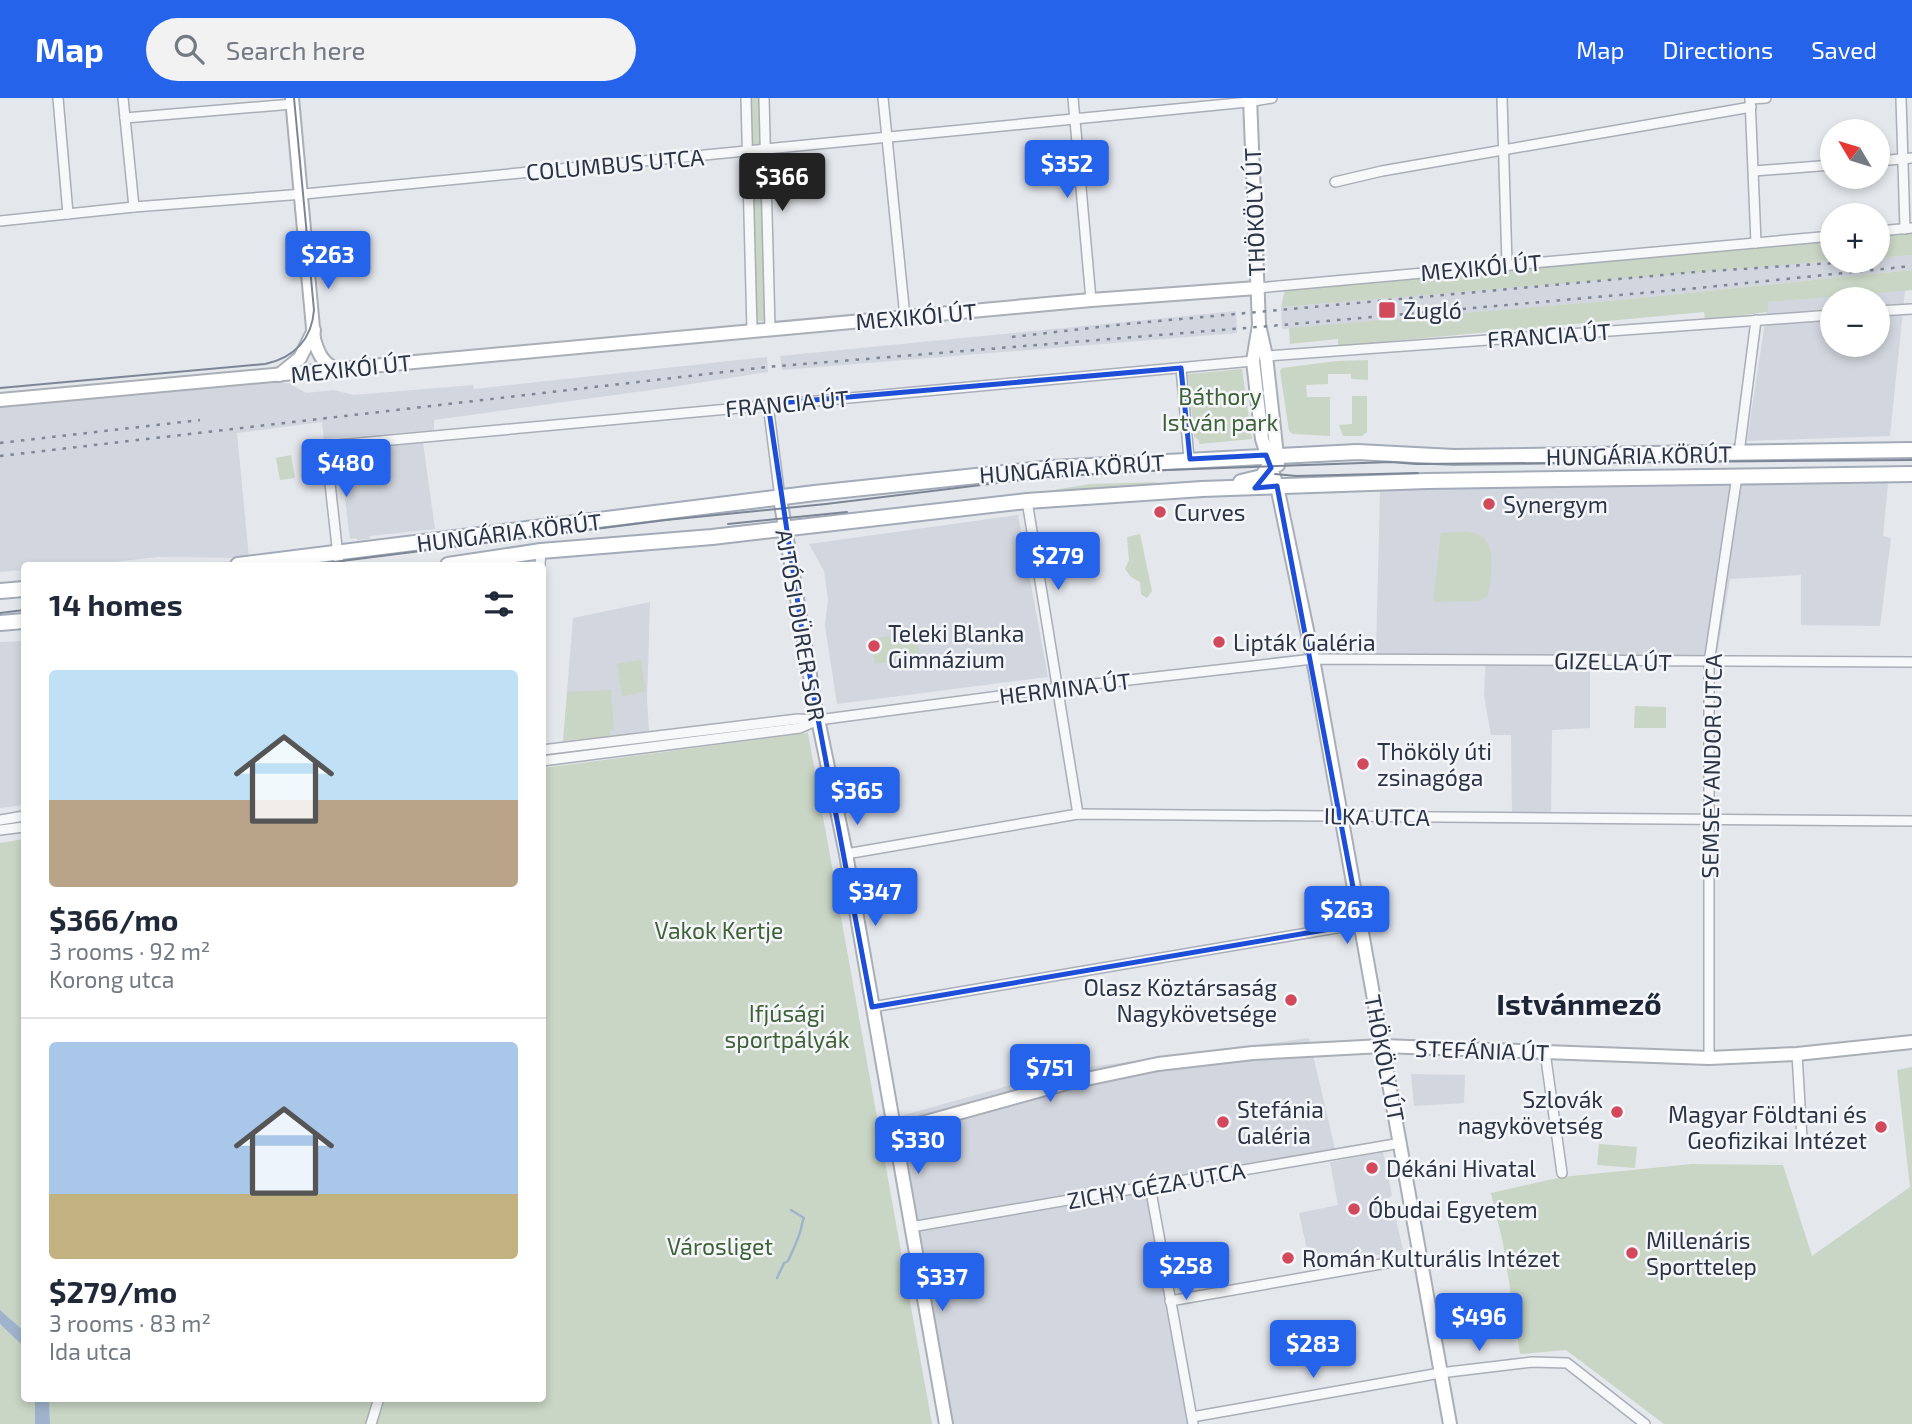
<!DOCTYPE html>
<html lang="en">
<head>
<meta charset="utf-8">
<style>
	body { margin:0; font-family:"Exo 2",sans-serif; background:#f2f2f3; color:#1f2937; height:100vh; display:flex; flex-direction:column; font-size:26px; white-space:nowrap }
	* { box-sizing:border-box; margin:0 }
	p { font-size:23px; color:#747a83 }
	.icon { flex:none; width:38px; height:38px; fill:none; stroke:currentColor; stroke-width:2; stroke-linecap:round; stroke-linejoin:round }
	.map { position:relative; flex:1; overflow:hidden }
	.details { position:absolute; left:21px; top:464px; width:525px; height:840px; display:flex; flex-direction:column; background:#fff; border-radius:7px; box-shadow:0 4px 10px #0003 }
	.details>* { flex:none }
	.needle { width:46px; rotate:308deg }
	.controls { position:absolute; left:1820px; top:21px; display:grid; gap:14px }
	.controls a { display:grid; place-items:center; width:70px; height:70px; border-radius:50%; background:#fff; box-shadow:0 4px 10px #0003; font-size:35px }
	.price { position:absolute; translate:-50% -60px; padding:0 16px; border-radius:7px; background:#2563eb; color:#fff; font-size:23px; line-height:46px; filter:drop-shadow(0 2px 4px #0008) }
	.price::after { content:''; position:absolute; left:50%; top:42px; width:21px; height:16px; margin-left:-10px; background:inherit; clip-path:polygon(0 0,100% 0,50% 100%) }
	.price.on { background:#222; color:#fff }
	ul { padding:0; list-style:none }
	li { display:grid; align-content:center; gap:14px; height:371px; padding:0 28px }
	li+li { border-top:2px solid #e0e1e3 }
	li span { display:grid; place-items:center; height:217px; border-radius:7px; color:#555 }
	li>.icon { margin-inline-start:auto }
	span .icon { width:126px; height:126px; fill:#fffc; stroke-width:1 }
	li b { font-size:30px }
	h2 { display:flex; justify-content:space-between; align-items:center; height:84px; padding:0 28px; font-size:30px }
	header { display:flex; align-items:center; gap:42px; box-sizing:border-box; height:98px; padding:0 35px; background:#2563eb; color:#fff }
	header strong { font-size:33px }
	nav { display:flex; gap:38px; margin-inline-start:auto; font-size:24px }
	.search { width:490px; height:63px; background:#f2f2f3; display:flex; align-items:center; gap:18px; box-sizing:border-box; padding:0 24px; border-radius:38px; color:#747a83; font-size:26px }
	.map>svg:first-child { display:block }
	.built { fill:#d2d6de; fill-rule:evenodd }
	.green { fill:#c9d6c5 }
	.water { fill:#9fb4cc }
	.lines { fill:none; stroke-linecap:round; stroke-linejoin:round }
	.stream { stroke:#9fb4cc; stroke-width:2.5 }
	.street-casing { stroke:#a9aeb7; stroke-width:12 }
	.secondary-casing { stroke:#a9aeb7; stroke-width:16 }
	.primary-casing { stroke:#a3abb8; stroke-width:18 }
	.street { stroke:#f7f8fa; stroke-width:9 }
	.secondary { stroke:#fff; stroke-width:12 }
	.primary { stroke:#fff; stroke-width:14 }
	.tram { stroke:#7d8696; stroke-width:2 }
	.rail { stroke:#7d8696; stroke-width:2.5; stroke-dasharray:3.5 7; stroke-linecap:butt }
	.marked { fill:none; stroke:#1d4ed8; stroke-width:5; stroke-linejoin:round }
	.poi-dot { fill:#d1495b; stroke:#f4f6f9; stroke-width:2.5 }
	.labels { text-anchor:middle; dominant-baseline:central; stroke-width:5; stroke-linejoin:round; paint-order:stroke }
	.street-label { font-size:23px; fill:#2b3445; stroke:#f4f6f9 }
	.poi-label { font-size:23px; fill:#2b3445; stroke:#f4f6f9; text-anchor:start }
	.park-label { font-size:23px; fill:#3f6138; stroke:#f4f6f9 }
	.district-label { font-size:30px; font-weight:bold; fill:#1d2536; stroke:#f4f6f9 }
</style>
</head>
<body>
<header>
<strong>Map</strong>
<div class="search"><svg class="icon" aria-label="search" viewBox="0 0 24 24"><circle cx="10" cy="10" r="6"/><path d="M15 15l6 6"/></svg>Search here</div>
<nav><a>Map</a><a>Directions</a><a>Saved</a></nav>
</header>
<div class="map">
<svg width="1912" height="1326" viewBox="0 0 1912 1326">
	<rect width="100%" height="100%" fill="#e4e7ec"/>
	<!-- built -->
	<g class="built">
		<polygon points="1912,157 1912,172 1629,201 1282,231 1281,209 1784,165 1878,163 1878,160"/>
		<path d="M1905,192L1890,338L1747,343L1768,204ZM1832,201H1878V247H1832Z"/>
		<polygon points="1236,213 1237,235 782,272 780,258"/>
		<polygon points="767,259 768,274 665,290 434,322 434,332 324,341 322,324 237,335 249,460 158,459 86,467 24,467 24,472 0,474 0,309 122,295 275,283 291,286 306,295 334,292 353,297 473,287 474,291"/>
		<polygon points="423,345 435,431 370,438 369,441 357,442 357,440 350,441 339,353"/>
		<polygon points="1888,385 1883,438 1891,440 1880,528 1801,527 1801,477 1730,481 1716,561 1590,559 1590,630 1552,632 1551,718 1512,719 1511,637 1491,637 1484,598 1486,557 1376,556 1380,392"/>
		<polygon points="1018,417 1048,579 837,606 825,528 828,501 824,473 809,446"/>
		<polygon points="650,504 647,602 649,633 611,638 610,632 614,632 567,594 573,520"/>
		<polygon points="24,543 24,707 0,710 0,544"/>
		<polygon points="1309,940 1335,1051 1145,1083 1189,1326 952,1326 897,1019 1066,972"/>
		<polygon points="1411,976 1465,977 1464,1005 1414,1008"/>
		<polygon points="1383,1054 1392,1097 1386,1102 1388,1110 1394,1112 1403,1152 1311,1170 1299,1115 1338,1107 1330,1064"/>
	</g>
	<!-- green -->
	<g class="green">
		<polygon points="749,0 761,0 768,223 755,223"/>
		<polygon points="1912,136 1912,157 1878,160 1878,139"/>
		<polygon points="1832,143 1832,163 1281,209 1285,192"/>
		<polygon points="1912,172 1912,192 1768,204 1768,214 1705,222 1704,214 1382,244 1338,248 1338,241 1290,246 1289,230 1629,201"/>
		<polygon points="1368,262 1368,282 1351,281 1351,276 1328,276 1328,286 1306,287 1307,299 1330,299 1330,338 1293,336 1289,333 1280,273 1282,270 1337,263"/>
		<polygon points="1242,271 1252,341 1199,346 1199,342 1194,339 1188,276"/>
		<polygon points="1352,298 1367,298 1367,334 1362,338 1343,338 1339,327 1352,326"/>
		<polygon points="291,357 295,380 280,382 276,360"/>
		<polygon points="1158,384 1129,392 1048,394 1048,393 1090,386"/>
		<path d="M1441,435C1452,435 1471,431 1481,438C1497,448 1491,482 1488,498L1478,503L1433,504Z"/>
		<polygon points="1140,436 1152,493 1147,500 1141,496 1140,484 1131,479 1125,471 1129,462 1127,439"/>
		<polygon points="916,534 920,559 875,566 871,541"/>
		<polygon points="641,562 646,594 622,598 617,566"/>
		<polygon points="611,592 614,632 610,632 611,638 563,643 567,594"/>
		<polygon points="1635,608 1666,609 1666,630 1634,630"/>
		<polygon points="808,635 932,1326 50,1326 49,1300 542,1300 543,670"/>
		<polygon points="24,741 24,1233 0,1212 0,745"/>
		<polygon points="1912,969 1912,1326 1664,1326 1566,1252 1520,1256 1503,1145 1491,1095 1562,1079 1692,1066 1783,1067 1812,1158 1910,1089 1897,972"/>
		<polygon points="1599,1046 1637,1049 1635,1070 1597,1067"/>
		<polygon points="0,1226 24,1249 24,1300 35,1300 35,1326 0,1326"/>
	</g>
	<!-- water -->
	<g class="water">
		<polygon points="0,1212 24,1233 24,1249 0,1226"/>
		<polygon points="35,1300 49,1300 50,1326 35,1326"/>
	</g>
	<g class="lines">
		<!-- stream -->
		<path class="stream" d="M777,1180L784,1165L788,1163C793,1152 798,1142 801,1131C802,1127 802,1123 804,1120L791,1112"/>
		<!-- street casing -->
		<g class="street-casing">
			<g id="street">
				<polyline points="58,0 68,116"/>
				<polyline points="123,0 134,109"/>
				<polyline points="746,0 752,232"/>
				<polyline points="764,0 770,231"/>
				<polyline points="883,0 905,219"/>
				<polyline points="1073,0 1091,202"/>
				<polyline points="1502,0 1507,166"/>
				<polyline points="1750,0 1756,145"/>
				<polyline points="1901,0 1905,131"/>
				<polyline points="1750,1 1766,0"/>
				<polyline points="125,20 293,6"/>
				<polyline points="1878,63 1912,60"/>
				<polyline points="1754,73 1832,67"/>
				<polyline points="1335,84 1382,73 1751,9"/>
				<polyline points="0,123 134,109 304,96 1248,4 1272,0"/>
				<polyline points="1878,133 1912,130"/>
				<polyline points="1257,190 1832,138"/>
				<polyline points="1878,213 1912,211"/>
				<polyline points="1266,258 1832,217"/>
				<polyline points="1181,270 1189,361"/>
				<polyline points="768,306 780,400"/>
				<polyline points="1739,355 1756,222"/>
				<polyline points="1027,403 1078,716"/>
				<polyline points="339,467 327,358 329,353 337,347 1253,263"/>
				<polyline points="540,467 541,453"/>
				<polyline points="542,652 798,621 818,622 1059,590 1313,561 1912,564"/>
				<polyline points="542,663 800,630 816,623"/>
				<polyline points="0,722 24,718"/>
				<polyline points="0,732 24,729"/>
				<polyline points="846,756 1078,716 1912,723"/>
				<polyline points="872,909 1360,826"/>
				<polyline points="1545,954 1562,1075"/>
				<polyline points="1797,956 1802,1041"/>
				<polyline points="1709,960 1709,565 1737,378"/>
				<polyline points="1150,1088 1193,1326"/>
				<polyline points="911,1129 1401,1045"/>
				<polyline points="1170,1203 1421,1159"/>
				<polyline points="1192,1319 1440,1275 1532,1264 1567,1265 1645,1326"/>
				<polyline points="371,1326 379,1300"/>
			</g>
		</g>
		<!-- secondary casing -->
		<g class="secondary-casing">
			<g id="secondary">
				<path d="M292,0L314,241C318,255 322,264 335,271"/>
				<polyline points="1250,0 1259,227 1266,258 1278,367"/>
				<polyline points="1259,227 1253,263 1262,341 1277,388 1313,561 1450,1326"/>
				<polyline points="279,277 300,260 314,232"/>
				<polyline points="0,302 1091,202 1257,190"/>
				<polyline points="780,400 815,607 846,756 946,1326"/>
				<polyline points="893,1033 1067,985 1158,966 1253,955 1382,948 1709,960 1797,956 1912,944"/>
			</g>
		</g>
		<!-- primary casing -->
		<g class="primary-casing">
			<g id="primary">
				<polyline points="1241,384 1262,379 1277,357"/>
				<polyline points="238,467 815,395 1052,370 1357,354 1454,359 1912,352"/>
				<polyline points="448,467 541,453 712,439 1027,403 1202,391 1427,383 1912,376"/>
				<polyline points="0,493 24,491"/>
				<polyline points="0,525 24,523"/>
			</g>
		</g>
		<!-- street -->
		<use href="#street" class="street"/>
		<!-- secondary -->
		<use href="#secondary" class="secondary"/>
		<!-- primary -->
		<use href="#primary" class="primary"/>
		<!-- tram -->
		<g class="tram">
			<path d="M0,290L265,266C294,260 312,241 314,212L294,0"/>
			<polyline points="1275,376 1296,378 1418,375"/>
			<polyline points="728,426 847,414"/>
			<polyline points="310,467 666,422 826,406 1047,379 1167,372 1391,364 1416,366 1912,362"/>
			<polyline points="0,515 24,512"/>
		</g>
		<!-- rail -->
		<g class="rail">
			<polyline points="1012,239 1126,226 1696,174 1849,164"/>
			<polyline points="0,345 200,322"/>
			<polyline points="0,358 767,269 1282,227 1698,190 1912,168"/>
		</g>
	</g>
	<!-- marked area -->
	<path class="marked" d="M1181,270L1190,361L1266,357L1271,370L1255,390L1277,388L1360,826L872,909L804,546L768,306Z"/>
	<!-- markers -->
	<g class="poi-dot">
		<rect x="1378" y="203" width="18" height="18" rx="3.5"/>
		<circle cx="1489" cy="406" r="7"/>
		<circle cx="1160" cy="414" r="7"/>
		<circle cx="1219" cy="544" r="7"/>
		<circle cx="874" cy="548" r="7"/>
		<circle cx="1363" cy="666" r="7"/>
		<circle cx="1291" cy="902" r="7"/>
		<circle cx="1617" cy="1014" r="7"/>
		<circle cx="1223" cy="1024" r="7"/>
		<circle cx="1881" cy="1029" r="7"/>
		<circle cx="1372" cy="1070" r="7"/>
		<circle cx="1354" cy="1111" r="7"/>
		<circle cx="1632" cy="1155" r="7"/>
		<circle cx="1288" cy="1160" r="7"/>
	</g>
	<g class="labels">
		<!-- street labels -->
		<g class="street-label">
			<text transform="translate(615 66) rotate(-5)">COLUMBUS UTCA</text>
			<text transform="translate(1254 114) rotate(-92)">THÖKÖLY ÚT</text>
			<text transform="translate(1481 169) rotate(-5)">MEXIKÓI ÚT</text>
			<text transform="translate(916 218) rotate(-5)">MEXIKÓI ÚT</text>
			<text transform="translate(1549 237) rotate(-4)">FRANCIA ÚT</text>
			<text transform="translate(351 270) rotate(-6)">MEXIKÓI ÚT</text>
			<text transform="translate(787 305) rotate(-5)">FRANCIA ÚT</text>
			<text transform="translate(1639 357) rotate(-1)">HUNGÁRIA KÖRÚT</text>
			<text transform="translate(1072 370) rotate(-4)">HUNGÁRIA KÖRÚT</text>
			<text transform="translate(509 434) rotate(-7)">HUNGÁRIA KÖRÚT</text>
			<text transform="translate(801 527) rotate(80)">AJTÓSI DÜRER SOR</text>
			<text transform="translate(1613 563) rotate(1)">GIZELLA ÚT</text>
			<text transform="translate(1065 590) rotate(-7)">HERMINA ÚT</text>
			<text transform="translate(1711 668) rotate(-89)">SEMSEY ANDOR UTCA</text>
			<text transform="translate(1377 718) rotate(1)">ILKA UTCA</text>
			<text transform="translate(1482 952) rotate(2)">STEFÁNIA ÚT</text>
			<text transform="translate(1385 960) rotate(79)">THÖKÖLY ÚT</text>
			<text transform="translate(1156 1087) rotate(-10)">ZICHY GÉZA UTCA</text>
		</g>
		<!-- poi labels -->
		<g class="poi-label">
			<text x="1403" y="212">Zugló</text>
			<text x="1503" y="406">Synergym</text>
			<text x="1174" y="414">Curves</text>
			<text x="888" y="535">Teleki Blanka<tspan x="888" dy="26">Gimnázium</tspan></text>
			<text x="1233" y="544">Lipták Galéria</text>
			<text x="1377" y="653">Thököly úti<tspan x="1377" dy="26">zsinagóga</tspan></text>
			<text x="1277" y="889" text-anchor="end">Olasz Köztársaság<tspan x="1277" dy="26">Nagykövetsége</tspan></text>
			<text x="1603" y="1001" text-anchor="end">Szlovák<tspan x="1603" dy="26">nagykövetség</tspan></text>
			<text x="1237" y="1011">Stefánia<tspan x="1237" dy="26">Galéria</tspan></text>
			<text x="1867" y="1016" text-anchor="end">Magyar Földtani és<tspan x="1867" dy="26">Geofizikai Intézet</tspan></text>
			<text x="1386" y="1070">Dékáni Hivatal</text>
			<text x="1368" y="1111">Óbudai Egyetem</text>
			<text x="1646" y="1142">Millenáris<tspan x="1646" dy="26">Sporttelep</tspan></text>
			<text x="1302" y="1160">Román Kulturális Intézet</text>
		</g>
		<!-- park labels -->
		<g class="park-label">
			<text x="1220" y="298">Báthory<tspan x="1220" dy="26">István park</tspan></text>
			<text x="719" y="832">Vakok Kertje</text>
			<text x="787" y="915">Ifjúsági<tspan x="787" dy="26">sportpályák</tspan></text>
			<text x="720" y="1148">Városliget</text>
		</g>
		<!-- district labels -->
		<g class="district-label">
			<text x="1579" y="905">Istvánmező</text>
		</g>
	</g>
</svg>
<div class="controls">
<a><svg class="needle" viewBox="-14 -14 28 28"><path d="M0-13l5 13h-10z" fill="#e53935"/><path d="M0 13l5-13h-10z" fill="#747a83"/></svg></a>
<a>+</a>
<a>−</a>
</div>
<b class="price" style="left:1067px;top:102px">$352</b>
<b class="price on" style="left:782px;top:115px">$366</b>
<b class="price" style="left:328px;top:193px">$263</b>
<b class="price" style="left:346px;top:401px">$480</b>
<b class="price" style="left:1058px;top:494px">$279</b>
<b class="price" style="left:857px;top:729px">$365</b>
<b class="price" style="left:875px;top:830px">$347</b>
<b class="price" style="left:1347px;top:848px">$263</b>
<b class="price" style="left:1050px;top:1006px">$751</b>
<b class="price" style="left:918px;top:1078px">$330</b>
<b class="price" style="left:1186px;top:1204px">$258</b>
<b class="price" style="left:942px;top:1215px">$337</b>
<b class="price" style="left:1479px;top:1255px">$496</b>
<b class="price" style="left:1313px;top:1282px">$283</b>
<section class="details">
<h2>14 homes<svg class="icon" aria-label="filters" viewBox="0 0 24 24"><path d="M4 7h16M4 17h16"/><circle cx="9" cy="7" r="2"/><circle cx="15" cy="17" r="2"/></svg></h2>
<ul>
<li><span style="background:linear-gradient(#bfe0f5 60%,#b9a48a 0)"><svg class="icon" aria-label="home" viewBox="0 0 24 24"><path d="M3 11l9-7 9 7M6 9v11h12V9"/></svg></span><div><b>$366/mo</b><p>3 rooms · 92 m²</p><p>Korong utca</p></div></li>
<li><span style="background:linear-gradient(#a9c7e8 70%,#c2b280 0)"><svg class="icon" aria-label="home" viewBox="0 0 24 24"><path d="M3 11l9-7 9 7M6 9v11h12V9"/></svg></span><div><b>$279/mo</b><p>3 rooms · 83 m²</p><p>Ida utca</p></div></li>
</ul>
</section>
</div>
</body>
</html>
